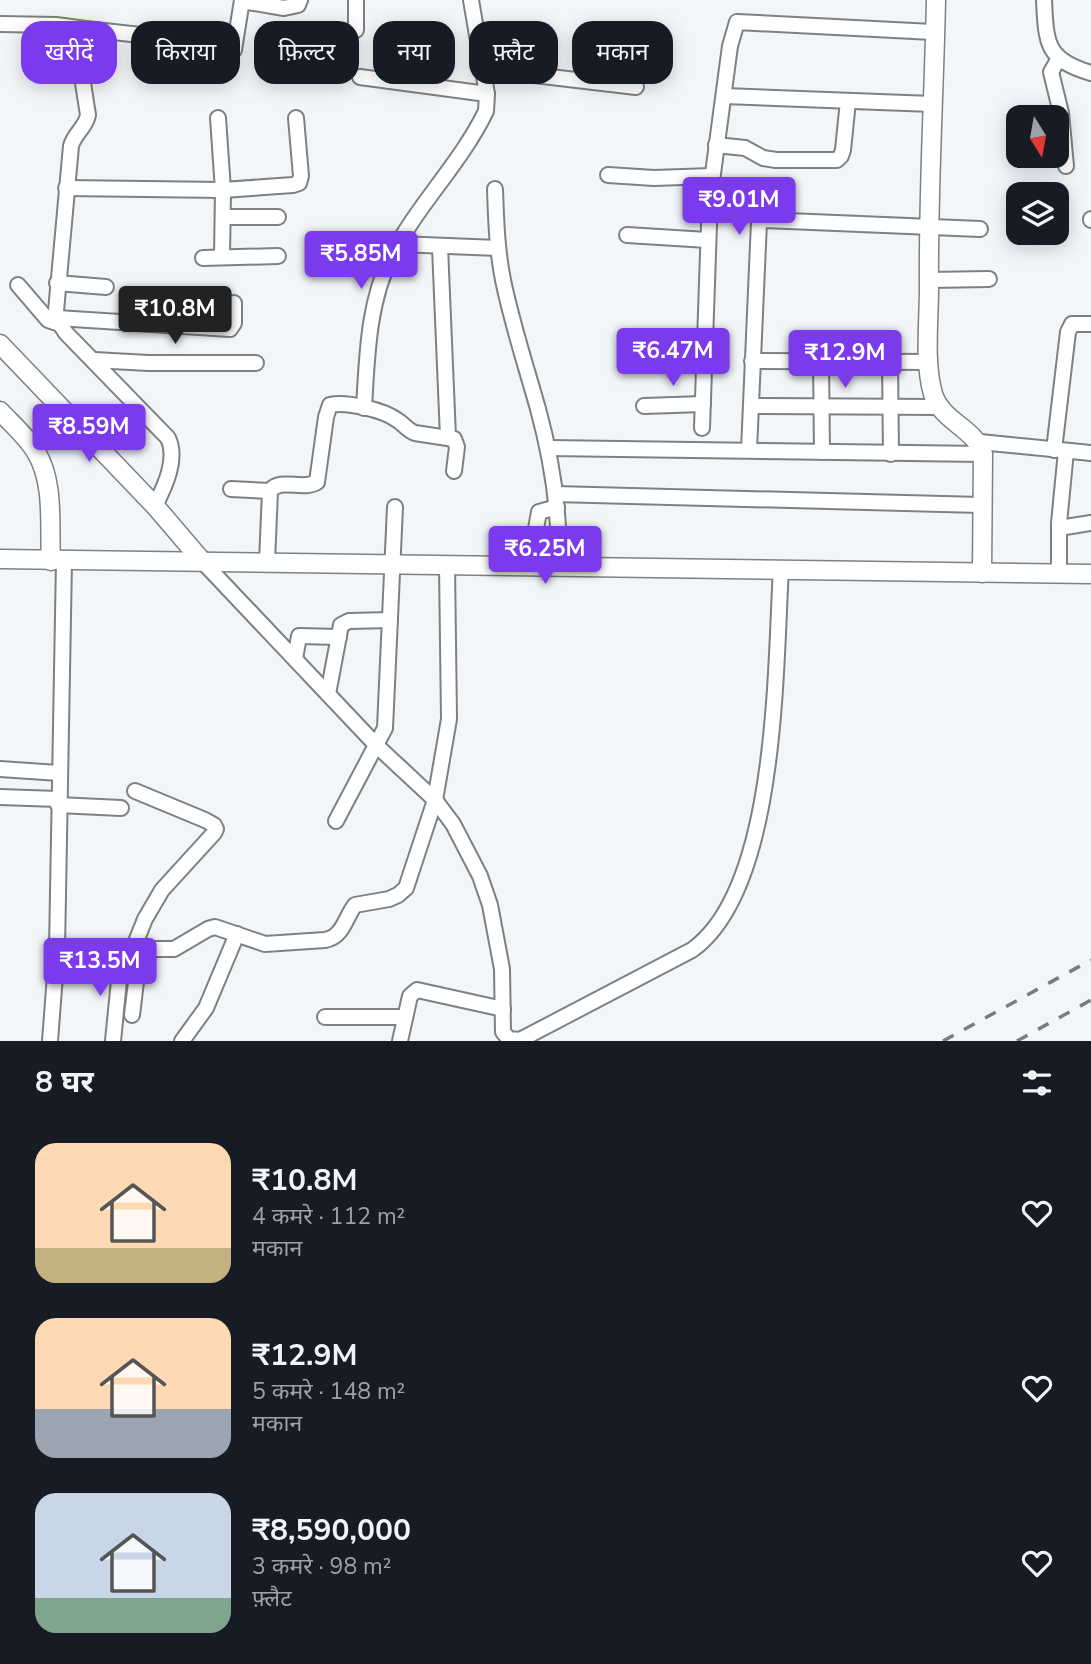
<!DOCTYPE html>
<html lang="hi">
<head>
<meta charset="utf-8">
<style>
	body { margin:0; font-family:"Nunito Sans","Noto Sans Devanagari",sans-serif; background:#242831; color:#f1f3f6; height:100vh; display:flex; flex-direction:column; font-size:26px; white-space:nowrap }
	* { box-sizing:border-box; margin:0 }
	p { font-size:23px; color:#9ea1a6 }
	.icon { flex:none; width:38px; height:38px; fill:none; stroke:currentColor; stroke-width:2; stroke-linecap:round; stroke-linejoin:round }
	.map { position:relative; height:1041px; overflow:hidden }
	.side { display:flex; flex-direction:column; background:#171b24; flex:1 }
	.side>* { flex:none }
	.hud { position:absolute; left:21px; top:21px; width:700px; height:63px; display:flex; gap:14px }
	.needle { width:46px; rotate:169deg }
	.buttons { position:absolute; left:1006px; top:105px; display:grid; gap:14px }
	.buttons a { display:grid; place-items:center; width:63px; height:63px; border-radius:14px; background:#171b24; box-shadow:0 4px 18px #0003; font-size:35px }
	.price { position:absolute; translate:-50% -60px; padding:0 16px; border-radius:7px; background:#7c3aed; color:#fff; font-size:23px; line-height:46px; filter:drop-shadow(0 2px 4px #0008) }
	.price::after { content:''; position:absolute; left:50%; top:42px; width:21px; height:16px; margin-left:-10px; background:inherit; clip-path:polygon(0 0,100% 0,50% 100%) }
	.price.current { background:#222; color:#fff }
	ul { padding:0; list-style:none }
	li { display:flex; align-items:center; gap:21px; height:175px; padding:0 35px }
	li span { display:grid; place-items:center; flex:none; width:196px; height:140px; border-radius:21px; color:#555 }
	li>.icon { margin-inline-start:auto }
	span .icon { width:84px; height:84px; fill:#fffc; stroke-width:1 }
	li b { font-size:30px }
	h2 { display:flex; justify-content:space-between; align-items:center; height:84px; padding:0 35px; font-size:30px }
	.tag { padding:0 24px; border-radius:21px; background:#171b24; box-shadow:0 4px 18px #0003; font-size:24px; line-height:63px }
	.tag.current { background:#7c3aed; color:#fff }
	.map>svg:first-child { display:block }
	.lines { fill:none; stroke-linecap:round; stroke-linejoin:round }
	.minor-casing { stroke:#7e8183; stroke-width:18 }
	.tertiary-casing { stroke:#7e8183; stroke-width:21 }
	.minor { stroke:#fff; stroke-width:14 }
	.tertiary { stroke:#fff; stroke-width:18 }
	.rail { stroke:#7a7d7f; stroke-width:3.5; stroke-dasharray:12 12; stroke-linecap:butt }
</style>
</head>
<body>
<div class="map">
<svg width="1091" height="1041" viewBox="0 0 1091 1041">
	<rect width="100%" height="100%" fill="#f2f6f9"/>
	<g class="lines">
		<!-- minor casing -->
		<g class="minor-casing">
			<g id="minor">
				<polyline points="356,0 356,30"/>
				<path d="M1044,0C1046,43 1046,60 1091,73"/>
				<polyline points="242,1 284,8 298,5 300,0"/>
				<polyline points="0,24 56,25 86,29"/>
				<polyline points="1058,60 1051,72 1061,113 1066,166"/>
				<polyline points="483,69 636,87"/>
				<polyline points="360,77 487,94"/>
				<polyline points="724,96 932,104"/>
				<polyline points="218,118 223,190 222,257"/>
				<polyline points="716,145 745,148 763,158 776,160 837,160 841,156 843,150 848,101"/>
				<polyline points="608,175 654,178 712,176"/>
				<polyline points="66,188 223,190 293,185 299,183 301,176 296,118"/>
				<path d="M495,189C496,220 497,250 503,280C512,324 526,366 538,409C552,460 560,513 559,567"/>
				<polyline points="223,217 278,217"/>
				<polyline points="1091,219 1091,220"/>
				<polyline points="627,235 707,240"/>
				<polyline points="398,244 498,248"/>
				<polyline points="440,247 448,437"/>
				<polyline points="203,258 278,256"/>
				<polyline points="929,280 989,279"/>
				<polyline points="57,283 106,287"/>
				<polyline points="18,285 48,320 60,324"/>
				<polyline points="57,318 230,329 234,323 234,303"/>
				<polyline points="652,338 705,340"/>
				<polyline points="94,360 148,363 256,363"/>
				<polyline points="752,361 929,362"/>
				<polyline points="821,361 822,452"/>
				<polyline points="890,362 891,454"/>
				<polyline points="644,406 703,404"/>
				<polyline points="751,406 939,407"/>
				<path d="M364,408C367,357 368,301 392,255C418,204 461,163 486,111L487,94L471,0"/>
				<polyline points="702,428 710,196 730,46 737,22 933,32"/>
				<polyline points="980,442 1091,453"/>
				<polyline points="548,448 983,454"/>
				<polyline points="749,450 759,222 764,220 980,229"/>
				<polyline points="1054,450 1068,332 1072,324 1091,324"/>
				<polyline points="231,489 270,491"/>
				<polyline points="555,494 981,505"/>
				<path d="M155,506C165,486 178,459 168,438L66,333L60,324L56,311L71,146C74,134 86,127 88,115L83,83L86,29L177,39L234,50L242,0"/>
				<polyline points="1059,528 1091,523"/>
				<path d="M202,561L377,746L435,800L453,824L480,876L490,905L502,969L503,1032L509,1039L520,1040L692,950C778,889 775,668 781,569"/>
				<path d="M267,562L270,491C280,477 303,491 317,482L326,417L330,405C345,401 384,410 397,420C404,424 407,430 415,433L454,439L457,447L454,471"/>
				<polyline points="529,567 539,512 557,507"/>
				<polyline points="1059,573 1059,523 1066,451"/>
				<polyline points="295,659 299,636 339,637"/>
				<polyline points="328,694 341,625 349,621 390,620"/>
				<polyline points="0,769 59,773"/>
				<polyline points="0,797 58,799"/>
				<polyline points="58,805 121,808"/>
				<polyline points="336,821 385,728 395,507"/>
				<path d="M57,949H174L208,929L215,927L265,944L325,940C343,937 345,918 355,905L389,899L398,895L406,888L435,800L449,719L447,566"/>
				<polyline points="133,949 145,919 162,890 214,833 216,829 214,825 205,820 135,791"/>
				<polyline points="132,1015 140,949"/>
				<polyline points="325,1017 405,1017"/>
				<polyline points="50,1041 57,949 64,561"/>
				<polyline points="113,1041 121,960"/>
				<polyline points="182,1041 206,1008 237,934"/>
				<polyline points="400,1041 410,996 417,990 503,1009"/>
			</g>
		</g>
		<!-- tertiary casing -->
		<g class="tertiary-casing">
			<g id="tertiary">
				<path d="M936,0C934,96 928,192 929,288C929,322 924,362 933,394C942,422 975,428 983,454L982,573"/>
				<polyline points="0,344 155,506 202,561"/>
				<path d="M0,411C12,424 27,437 36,452C55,483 49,526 51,561"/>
				<polyline points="0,559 1091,574"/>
			</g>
		</g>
		<!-- minor -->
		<use href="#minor" class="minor"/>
		<!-- tertiary -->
		<use href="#tertiary" class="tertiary"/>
		<!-- rail -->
		<g class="rail">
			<polyline points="943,1041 1091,960"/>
			<polyline points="1017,1041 1091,1000"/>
		</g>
	</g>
</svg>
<div class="buttons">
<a><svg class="needle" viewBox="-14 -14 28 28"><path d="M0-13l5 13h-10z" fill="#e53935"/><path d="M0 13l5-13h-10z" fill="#9ea1a6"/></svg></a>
<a><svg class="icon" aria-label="layers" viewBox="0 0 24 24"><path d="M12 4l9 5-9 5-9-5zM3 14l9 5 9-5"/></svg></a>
</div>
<b class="price" style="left:739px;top:237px">₹9.01M</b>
<b class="price" style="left:361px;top:291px">₹5.85M</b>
<b class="price current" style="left:175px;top:346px">₹10.8M</b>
<b class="price" style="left:673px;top:388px">₹6.47M</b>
<b class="price" style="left:845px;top:390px">₹12.9M</b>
<b class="price" style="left:89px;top:464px">₹8.59M</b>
<b class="price" style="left:545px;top:586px">₹6.25M</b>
<b class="price" style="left:100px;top:998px">₹13.5M</b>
<div class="hud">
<a class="tag current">खरीदें</a>
<a class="tag">किराया</a>
<a class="tag">फ़िल्टर</a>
<a class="tag">नया</a>
<a class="tag">फ़्लैट</a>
<a class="tag">मकान</a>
</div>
</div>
<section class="side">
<h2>8 घर<svg class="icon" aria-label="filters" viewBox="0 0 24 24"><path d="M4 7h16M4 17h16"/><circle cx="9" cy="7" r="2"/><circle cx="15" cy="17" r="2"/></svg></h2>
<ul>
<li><span style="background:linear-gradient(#ffd9b3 75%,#c2b280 0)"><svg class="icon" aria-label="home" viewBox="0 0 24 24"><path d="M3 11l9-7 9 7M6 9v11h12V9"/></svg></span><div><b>₹10.8M</b><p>4 कमरे · 112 m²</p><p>मकान</p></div><svg class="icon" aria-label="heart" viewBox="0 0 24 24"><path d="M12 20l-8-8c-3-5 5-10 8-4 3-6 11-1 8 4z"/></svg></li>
<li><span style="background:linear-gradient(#ffd9b3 65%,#9aa5b1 0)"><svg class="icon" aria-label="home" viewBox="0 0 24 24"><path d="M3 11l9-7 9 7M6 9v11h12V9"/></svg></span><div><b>₹12.9M</b><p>5 कमरे · 148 m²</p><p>मकान</p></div><svg class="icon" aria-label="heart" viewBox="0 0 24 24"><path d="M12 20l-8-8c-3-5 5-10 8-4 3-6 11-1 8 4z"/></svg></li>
<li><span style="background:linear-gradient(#c9d6e8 75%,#7fa58c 0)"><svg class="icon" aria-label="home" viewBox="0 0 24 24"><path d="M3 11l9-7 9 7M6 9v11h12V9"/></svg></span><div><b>₹8,590,000</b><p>3 कमरे · 98 m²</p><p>फ़्लैट</p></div><svg class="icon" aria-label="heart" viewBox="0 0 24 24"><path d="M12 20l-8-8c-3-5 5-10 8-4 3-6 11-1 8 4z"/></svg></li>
</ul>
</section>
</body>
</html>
